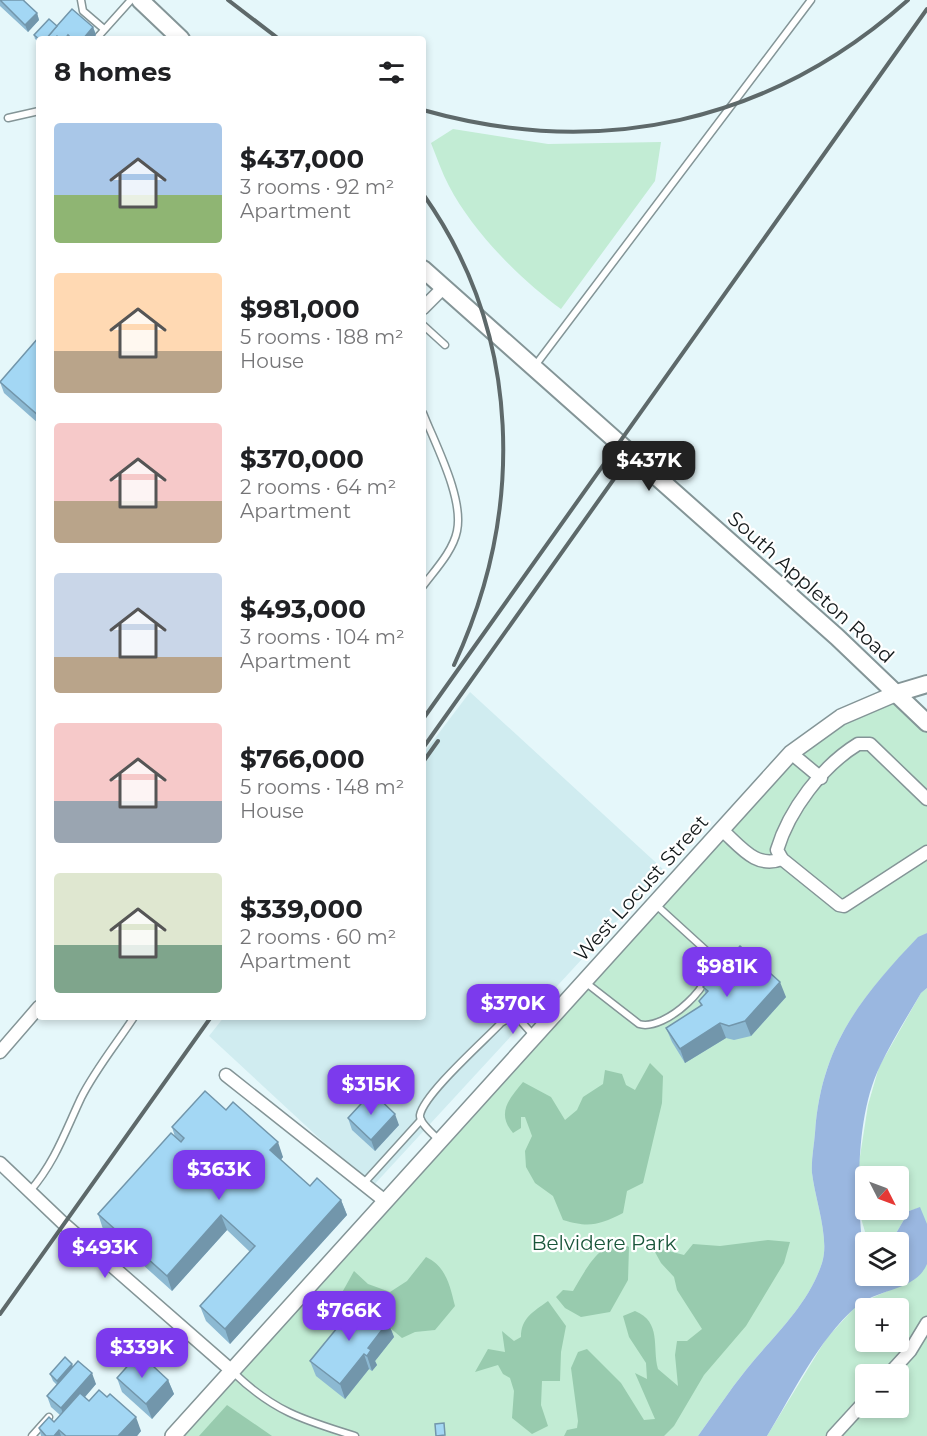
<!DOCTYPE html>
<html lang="en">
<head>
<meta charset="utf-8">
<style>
	body { margin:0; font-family:Montserrat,sans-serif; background:#f2f2f2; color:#202124; height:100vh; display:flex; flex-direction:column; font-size:22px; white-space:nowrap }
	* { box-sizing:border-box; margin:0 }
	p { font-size:20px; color:#757577 }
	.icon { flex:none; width:33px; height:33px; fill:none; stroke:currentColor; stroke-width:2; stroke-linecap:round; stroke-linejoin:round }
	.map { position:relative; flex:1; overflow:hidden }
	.drawer { position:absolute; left:36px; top:36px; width:390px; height:984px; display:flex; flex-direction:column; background:#fff; border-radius:6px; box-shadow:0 3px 9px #0003 }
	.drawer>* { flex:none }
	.needle { width:39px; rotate:132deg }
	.tools { position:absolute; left:855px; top:1166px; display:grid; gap:12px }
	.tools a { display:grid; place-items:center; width:54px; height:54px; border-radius:6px; background:#fff; box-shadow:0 3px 9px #0003; font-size:30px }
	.price { position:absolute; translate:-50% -51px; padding:0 14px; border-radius:12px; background:#7c3aed; color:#fff; font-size:20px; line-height:39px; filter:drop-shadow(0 2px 3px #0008) }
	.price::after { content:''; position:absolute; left:50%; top:36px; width:18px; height:14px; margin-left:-9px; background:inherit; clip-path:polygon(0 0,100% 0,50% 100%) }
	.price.selected { background:#222; color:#fff }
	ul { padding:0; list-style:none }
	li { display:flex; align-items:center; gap:18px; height:150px; padding:0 18px }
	li span { display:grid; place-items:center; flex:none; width:168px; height:120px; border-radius:6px; color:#555 }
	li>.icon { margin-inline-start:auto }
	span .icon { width:72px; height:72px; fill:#fffc; stroke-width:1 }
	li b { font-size:26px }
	h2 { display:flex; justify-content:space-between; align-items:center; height:72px; padding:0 18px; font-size:26px }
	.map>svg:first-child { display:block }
	.built { fill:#d0ecf0 }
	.green { fill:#c2ecd4; fill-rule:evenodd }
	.forest { fill:#98cbae }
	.water { fill:#9ab7e0 }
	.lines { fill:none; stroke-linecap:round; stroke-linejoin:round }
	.service-casing { stroke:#849597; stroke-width:9 }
	.minor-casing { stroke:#849597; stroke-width:15 }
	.tertiary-casing { stroke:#849597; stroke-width:18 }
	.secondary-casing { stroke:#849597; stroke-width:20 }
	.service { stroke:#fff; stroke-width:6 }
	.minor { stroke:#fff; stroke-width:12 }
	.tertiary { stroke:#fff; stroke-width:15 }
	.secondary { stroke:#fff; stroke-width:16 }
	.rail { stroke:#5e696a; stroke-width:4 }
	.wall { fill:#8cb9d2 }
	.shaded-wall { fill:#7296ab }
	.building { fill:#a3d7f4; stroke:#7296ab; stroke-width:1.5 }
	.labels { text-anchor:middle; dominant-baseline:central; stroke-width:4.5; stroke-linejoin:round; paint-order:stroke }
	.street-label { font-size:20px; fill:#13191a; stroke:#fff }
	.park-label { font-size:20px; fill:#19553a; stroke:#fff }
</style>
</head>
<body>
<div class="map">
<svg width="927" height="1436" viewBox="0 0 927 1436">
	<rect width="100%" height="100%" fill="#e5f7fa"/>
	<!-- built -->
	<polygon class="built" points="470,692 664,870 372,1187 209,1036 224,1017 423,1017 423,754"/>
	<!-- green -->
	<g class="green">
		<path d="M453,129L548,144L661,142L655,181L561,309C520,279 473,232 449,186C442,173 437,158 431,143Z"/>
		<path d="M897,693L927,723V933L918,938C860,998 821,1046 815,1133C814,1146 811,1160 812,1173C815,1199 830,1239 822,1263C808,1306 773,1336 746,1370C729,1391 714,1414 698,1436H173L791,753Z"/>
		<path d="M927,988V1242L919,1208L909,1211L891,1242H868L858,1208V1169L868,1105L879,1067L921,993ZM866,1176H898V1209H866Z"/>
		<path d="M927,1262V1436H767L826,1339L858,1304L908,1282ZM866,1308H898V1341H866ZM866,1374H898V1407H866Z"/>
	</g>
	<!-- forest -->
	<g class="forest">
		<path d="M650,1063L663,1076L662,1103L643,1183L627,1191L623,1213C599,1225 589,1228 563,1220L553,1196L535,1183L526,1167L525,1151L532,1136L525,1117H521V1128L513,1133C496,1113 509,1099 523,1082L551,1097L565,1120L577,1110L583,1097L603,1084L605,1070L622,1074L626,1085L635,1090Z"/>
		<path d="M768,1240L790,1242L784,1263L746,1326L704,1375L674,1426L664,1436H564L567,1430L577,1428L578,1421L571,1368L578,1352L587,1349L621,1383L644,1420L655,1419L635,1373L647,1379L646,1363L629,1337L623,1316L635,1311C662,1322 652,1347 658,1369L678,1386L675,1355L677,1341H687L702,1329L677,1290L674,1277L661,1263L650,1243L661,1249L684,1255L693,1244L720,1246Z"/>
		<path d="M620,1242L629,1247L628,1280L610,1312L581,1317L565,1308L556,1297L563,1290L573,1291C584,1273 597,1245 620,1242Z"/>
		<path d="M426,1257C446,1266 450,1286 455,1306L435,1330L415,1332L402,1338L363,1305L339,1298L354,1271L368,1284L390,1292L407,1281Z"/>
		<path d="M548,1301L566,1326L561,1352L560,1381H542L541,1405L548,1426L532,1434L512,1418L514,1391L510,1378L503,1374L498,1365L475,1372L488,1349L505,1352L502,1331L514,1341L521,1337C521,1318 533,1312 548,1301Z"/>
		<polygon points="227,1405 272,1436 199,1436"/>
	</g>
	<!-- water -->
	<path class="water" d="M927,933V988L921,993C907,1017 892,1041 880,1066C855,1117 857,1198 863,1253L865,1254L866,1275H898V1242H891L909,1211L920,1207L927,1224V1264C916,1291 876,1289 857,1306C817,1341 794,1392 767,1436H698C714,1414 729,1391 746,1370C773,1336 808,1306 822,1263C830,1239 815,1199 812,1173C811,1160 814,1146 815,1133C821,1046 860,998 918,937Z"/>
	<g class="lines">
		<!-- service casing -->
		<g class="service-casing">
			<g id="service">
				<polyline points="81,0 83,11 104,29"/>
				<polyline points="96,39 131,0"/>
				<polyline points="8,118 39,111"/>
				<polyline points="423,325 445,345"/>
				<polyline points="534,367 811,0"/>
				<path d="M423,413C435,444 464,498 457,531C453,551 435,570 423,586"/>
				<path d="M585,982L639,1024C665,1032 719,982 711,955L655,904"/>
				<path d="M440,1141C434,1135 419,1123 420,1115C424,1094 484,1041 501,1023L511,1017L519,1019L534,1036"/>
				<polyline points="363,1184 421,1120"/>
				<path d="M30,1191C55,1162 65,1132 81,1098C95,1070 117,1043 134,1017"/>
				<path d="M233,1372C273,1411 303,1420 355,1436"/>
				<polyline points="32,1436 49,1417"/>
			</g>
		</g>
		<!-- minor casing -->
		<g class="minor-casing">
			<g id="minor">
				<polyline points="423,308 443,288"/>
				<polyline points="791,753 821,778"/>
				<path d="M927,799L870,744H858C822,766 789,810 777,850L782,859L839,905L844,906L927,852"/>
				<path d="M722,830C741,847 756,869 782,859"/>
				<polyline points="0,1052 39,1007"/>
				<polyline points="226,1075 385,1201"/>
				<polyline points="0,1163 64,1224 232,1371"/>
				<polyline points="889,1374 910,1351 927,1323"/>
				<polyline points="833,1436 866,1400"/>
			</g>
		</g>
		<!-- tertiary casing -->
		<g class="tertiary-casing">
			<polyline id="tertiary" points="173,1436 791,753 841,717 897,693"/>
		</g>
		<!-- secondary casing -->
		<g class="secondary-casing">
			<g id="secondary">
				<polyline points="140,0 181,39"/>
				<polyline points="423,269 837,637 927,723"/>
				<polyline points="897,693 927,684"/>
			</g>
		</g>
		<!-- service -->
		<use href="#service" class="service"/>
		<!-- minor -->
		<use href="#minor" class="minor"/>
		<!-- tertiary -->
		<use href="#tertiary" class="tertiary"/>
		<!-- secondary -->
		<use href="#secondary" class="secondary"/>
		<!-- rail -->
		<g class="rail">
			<polyline points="228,0 279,39"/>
			<path d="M423,110C600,160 770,123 908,0"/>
			<path d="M423,194C523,335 525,512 454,665"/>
			<polyline points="423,719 927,9"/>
			<polyline points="423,748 621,469"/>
			<polyline points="423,762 438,741"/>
			<polyline points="0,1314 211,1017"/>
		</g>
	</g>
	<!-- wall -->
	<g class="wall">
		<polygon points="0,0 25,0 24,1 37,13 39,20 28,32 0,6"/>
		<polygon points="57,26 93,27 96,35 92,39 39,39 39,42 35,39 34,35"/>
		<polygon points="39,337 39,424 4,393 0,382"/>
		<polygon points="703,987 786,997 751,1036 734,1040 726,1038 685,1063 672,1042 666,1028 701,1006 699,1001 706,994"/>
		<polygon points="226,1110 283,1157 281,1160 310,1186 341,1200 347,1215 230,1344 206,1321 200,1306 250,1252 227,1230 172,1291 103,1229 98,1214 175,1137 172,1127"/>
		<polygon points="348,1118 399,1125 375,1151 352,1130"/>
		<polygon points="388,1322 394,1337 375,1361 377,1365 372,1371 369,1369 345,1399 316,1376 310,1361"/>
		<polygon points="73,1367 96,1384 85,1397 89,1401 141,1431 137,1436 41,1436 39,1428 54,1422 60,1415 51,1407 47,1396 57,1385 53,1381 50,1374"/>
		<polygon points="117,1378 168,1380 174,1394 152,1419 122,1392"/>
	</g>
	<!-- shaded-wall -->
	<g class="shaded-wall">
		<polygon points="37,13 39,20 28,32 25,25"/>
		<polygon points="93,27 96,35 92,39 83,39"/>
		<polygon points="780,982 786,997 751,1036 745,1021"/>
		<polygon points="720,1023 726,1038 685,1063 680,1049"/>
		<polygon points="395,1114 399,1125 375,1151 371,1140"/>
		<polygon points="278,1142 283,1157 276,1165 270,1150"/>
		<polygon points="341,1200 347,1215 230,1344 225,1329"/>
		<polygon points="221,1215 227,1230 172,1291 167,1276"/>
		<polygon points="388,1322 394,1337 375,1361 377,1365 372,1371 367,1356 368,1348"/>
		<polygon points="364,1354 369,1369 345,1399 340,1384"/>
		<polygon points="72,1364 75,1372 59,1388 57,1381"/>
		<polygon points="92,1373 96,1384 65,1420 61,1408"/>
		<polygon points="168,1380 174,1394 152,1419 146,1404"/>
		<polygon points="136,1417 141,1431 137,1436 118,1436"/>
		<polygon points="59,1430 61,1436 54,1436"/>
	</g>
	<!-- building -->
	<g class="building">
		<polygon points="0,0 23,0 37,13 25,25"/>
		<polygon points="72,9 93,27 83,39 72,39 68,35 65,39 61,39 57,36 55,39 51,39 48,36"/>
		<polygon points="49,19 57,26 46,39 39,39 34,35"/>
		<polygon points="39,337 39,416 0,382"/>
		<polygon points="740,946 780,982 745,1021 729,1026 720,1023 680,1049 666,1028 702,1005 699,1001 708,991 703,987"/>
		<polygon points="205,1091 226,1110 233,1102 278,1142 270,1150 310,1186 317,1178 341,1200 225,1329 200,1306 255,1246 221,1215 167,1276 98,1214 171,1133 181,1142 184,1138 172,1127"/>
		<polygon points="372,1092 395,1114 371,1140 348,1118"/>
		<polygon points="360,1300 388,1322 368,1348 371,1350 367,1356 364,1354 340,1384 310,1361"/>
		<polygon points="139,1353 168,1380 146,1404 117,1378"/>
		<polygon points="65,1357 72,1364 57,1381 50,1374"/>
		<polygon points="78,1361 92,1373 61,1408 47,1396"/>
		<polygon points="99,1390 107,1397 110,1394 136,1417 118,1436 66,1436 59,1430 54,1436 46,1436 39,1428 49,1417 54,1422 80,1393 89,1401"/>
		<polygon points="444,1423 445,1435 436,1436 435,1424"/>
	</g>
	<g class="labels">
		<!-- street labels -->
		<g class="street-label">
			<text transform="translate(811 587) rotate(42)">South Appleton Road</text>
			<text transform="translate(641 888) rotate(-48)">West Locust Street</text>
		</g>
		<!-- park labels -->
		<g class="park-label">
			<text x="604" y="1243">Belvidere Park</text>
		</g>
	</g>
</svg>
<div class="tools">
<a><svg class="needle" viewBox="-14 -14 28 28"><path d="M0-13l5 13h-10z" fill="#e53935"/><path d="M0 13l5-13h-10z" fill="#757577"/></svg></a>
<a><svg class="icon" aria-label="layers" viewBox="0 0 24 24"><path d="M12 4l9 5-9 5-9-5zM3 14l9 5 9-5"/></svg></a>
<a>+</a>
<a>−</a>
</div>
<b class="price selected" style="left:649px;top:492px">$437K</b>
<b class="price" style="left:727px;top:998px">$981K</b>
<b class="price" style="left:513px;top:1035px">$370K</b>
<b class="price" style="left:371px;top:1116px">$315K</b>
<b class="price" style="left:219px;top:1201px">$363K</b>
<b class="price" style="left:105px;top:1279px">$493K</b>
<b class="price" style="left:349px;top:1342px">$766K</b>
<b class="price" style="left:142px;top:1379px">$339K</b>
<section class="drawer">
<h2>8 homes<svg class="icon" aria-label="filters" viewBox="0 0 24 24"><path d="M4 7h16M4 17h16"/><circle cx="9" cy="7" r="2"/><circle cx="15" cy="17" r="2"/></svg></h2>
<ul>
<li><span style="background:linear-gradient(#a9c7e8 60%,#8fb573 0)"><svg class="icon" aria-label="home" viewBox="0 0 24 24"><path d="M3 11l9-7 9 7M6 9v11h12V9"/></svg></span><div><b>$437,000</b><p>3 rooms · 92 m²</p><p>Apartment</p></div></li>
<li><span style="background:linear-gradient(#ffd9b3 65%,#b9a48a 0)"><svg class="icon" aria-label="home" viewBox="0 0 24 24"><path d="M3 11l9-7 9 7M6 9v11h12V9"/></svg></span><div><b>$981,000</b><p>5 rooms · 188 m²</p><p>House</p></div></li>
<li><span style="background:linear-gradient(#f6c9c9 65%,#b9a48a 0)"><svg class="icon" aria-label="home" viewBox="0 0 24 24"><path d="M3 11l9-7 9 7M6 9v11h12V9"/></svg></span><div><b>$370,000</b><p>2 rooms · 64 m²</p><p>Apartment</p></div></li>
<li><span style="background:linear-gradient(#c9d6e8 70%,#b9a48a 0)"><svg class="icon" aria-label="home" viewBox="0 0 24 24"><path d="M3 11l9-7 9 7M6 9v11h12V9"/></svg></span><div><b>$493,000</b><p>3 rooms · 104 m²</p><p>Apartment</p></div></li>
<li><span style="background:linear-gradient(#f6c9c9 65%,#9aa5b1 0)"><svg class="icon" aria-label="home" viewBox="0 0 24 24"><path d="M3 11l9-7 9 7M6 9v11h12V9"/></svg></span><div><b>$766,000</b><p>5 rooms · 148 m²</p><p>House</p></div></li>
<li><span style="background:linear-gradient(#dfe7d0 60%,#7fa58c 0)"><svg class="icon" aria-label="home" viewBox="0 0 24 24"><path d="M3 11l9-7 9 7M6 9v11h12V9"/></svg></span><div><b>$339,000</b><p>2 rooms · 60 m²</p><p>Apartment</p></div></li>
</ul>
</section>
</div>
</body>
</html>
